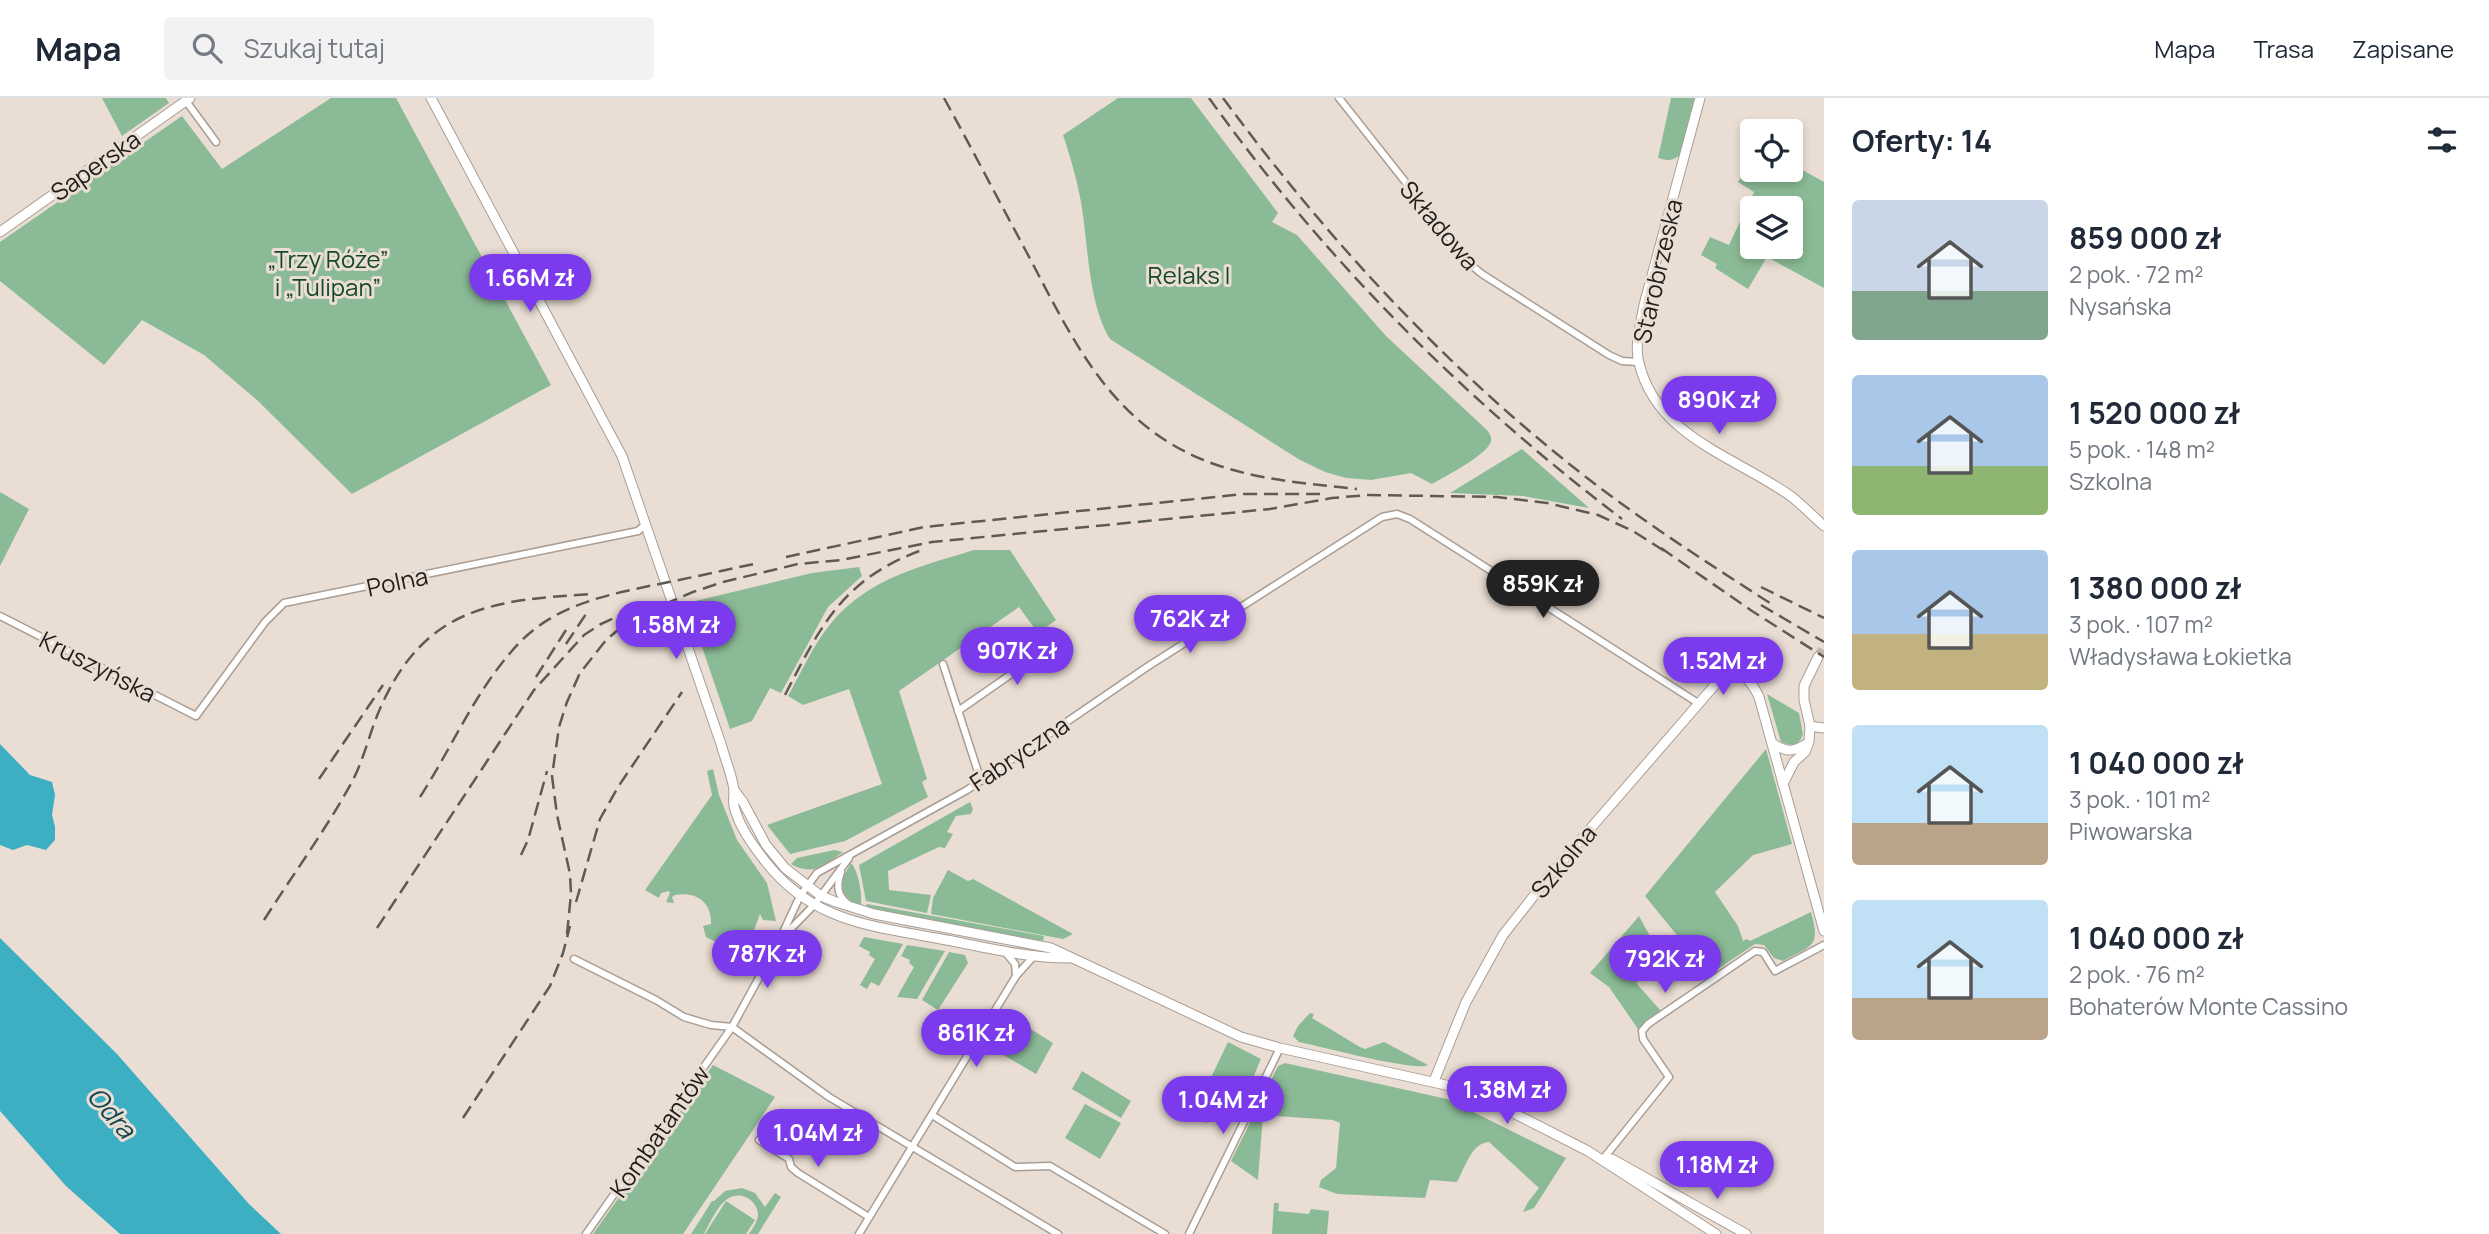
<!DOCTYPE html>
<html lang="pl">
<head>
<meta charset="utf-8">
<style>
	body { margin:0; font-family:Manrope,sans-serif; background:#f2f2f3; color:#1f2937; height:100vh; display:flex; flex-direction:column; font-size:26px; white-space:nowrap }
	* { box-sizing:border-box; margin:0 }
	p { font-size:23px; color:#747a83 }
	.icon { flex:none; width:38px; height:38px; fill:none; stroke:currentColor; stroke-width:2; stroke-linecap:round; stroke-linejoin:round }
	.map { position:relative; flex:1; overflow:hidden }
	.sheet { display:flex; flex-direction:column; background:#fff; width:665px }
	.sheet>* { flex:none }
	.controls { position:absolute; left:1740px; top:21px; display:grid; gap:14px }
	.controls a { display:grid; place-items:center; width:63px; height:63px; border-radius:7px; background:#fff; box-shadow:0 4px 10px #0003; font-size:35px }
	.price { position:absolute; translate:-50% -60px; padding:0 16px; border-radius:24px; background:#7c3aed; color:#fff; font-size:23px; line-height:46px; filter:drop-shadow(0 2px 4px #0008) }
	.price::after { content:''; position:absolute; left:50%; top:42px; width:21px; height:16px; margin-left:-10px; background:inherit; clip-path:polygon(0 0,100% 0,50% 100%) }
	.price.active { background:#222; color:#fff }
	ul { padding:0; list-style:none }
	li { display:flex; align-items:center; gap:21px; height:175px; padding:0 28px }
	li span { display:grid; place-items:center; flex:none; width:196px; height:140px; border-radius:7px; color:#555 }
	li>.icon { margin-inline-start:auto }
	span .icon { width:84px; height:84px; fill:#fffc; stroke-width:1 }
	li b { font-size:30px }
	h2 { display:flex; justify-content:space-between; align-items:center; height:84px; padding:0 28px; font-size:30px }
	header { display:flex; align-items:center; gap:42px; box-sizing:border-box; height:98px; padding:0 35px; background:#fff; border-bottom:2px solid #e0e1e3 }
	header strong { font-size:33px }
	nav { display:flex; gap:38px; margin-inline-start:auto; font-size:24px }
	.search { width:490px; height:63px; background:#f2f2f3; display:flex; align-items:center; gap:18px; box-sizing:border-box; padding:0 24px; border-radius:7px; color:#747a83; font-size:26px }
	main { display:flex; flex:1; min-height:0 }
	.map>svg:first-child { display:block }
	.green { fill:#8bbb96; fill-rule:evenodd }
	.water { fill:#3cafc3 }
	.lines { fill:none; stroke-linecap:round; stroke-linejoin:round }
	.secondary-tunnel { stroke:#c2b7af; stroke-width:9; stroke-dasharray:9 4.5; stroke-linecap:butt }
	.street-casing { stroke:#a99d94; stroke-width:9 }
	.secondary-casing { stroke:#a99d94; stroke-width:11 }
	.street { stroke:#fff; stroke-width:6 }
	.secondary { stroke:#fff; stroke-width:9 }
	.rail { stroke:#605a55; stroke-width:2.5; stroke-dasharray:14 7; stroke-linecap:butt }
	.labels { text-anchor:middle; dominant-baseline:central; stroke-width:6; stroke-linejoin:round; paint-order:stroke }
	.street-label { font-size:24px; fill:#211d1a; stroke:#eaded4 }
	.park-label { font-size:24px; fill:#144927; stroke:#eaded4 }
	.water-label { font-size:26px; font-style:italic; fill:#13454e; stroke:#eaded4 }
</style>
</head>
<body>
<header>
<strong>Mapa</strong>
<div class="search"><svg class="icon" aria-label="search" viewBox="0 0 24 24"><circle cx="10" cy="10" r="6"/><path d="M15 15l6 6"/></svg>Szukaj tutaj</div>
<nav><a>Mapa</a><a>Trasa</a><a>Zapisane</a></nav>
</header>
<main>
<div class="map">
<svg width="1824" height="1136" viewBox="0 0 1824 1136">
	<rect width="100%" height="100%" fill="#eaded4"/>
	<!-- green -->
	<g class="green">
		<polygon points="102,0 166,0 169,5 122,38"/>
		<polygon points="331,0 396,0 551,287 352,396 257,302 204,257 142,222 104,267 0,183 0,144 182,18 222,71"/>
		<path d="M1118,0H1191L1278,115L1272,124L1297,137L1386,238L1488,333C1490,337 1492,339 1491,343C1489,356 1444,379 1432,386L1411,375L1371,382L1346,380L1325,374L1300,362L1110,241C1089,207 1088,150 1082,110C1078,85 1071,61 1063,37Z"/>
		<path d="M1671,0H1696L1680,57C1673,63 1667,63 1658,60Z"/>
		<path d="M1790,65L1824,84V190L1767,159L1748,191L1715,170L1717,166L1701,157L1710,139L1729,147L1754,94L1738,84L1744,75L1750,78L1754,72H1790ZM1790,110V149H1752V110Z"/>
		<polygon points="1522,351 1589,410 1523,398 1450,395"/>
		<polygon points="0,394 29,411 0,468"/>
		<path d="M974,452H1010L1056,522L1038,535L1019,509L899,593L927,681L922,684L928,699L845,743L790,756L767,727L882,686L849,591L803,607L788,598C802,573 814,545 832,524C869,480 922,468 974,452Z"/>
		<polygon points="859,469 862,478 828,509 781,595 770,590 752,623 730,631 687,505 812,475"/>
		<path d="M1767,596L1799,615L1803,636C1800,647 1791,649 1781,644Z"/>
		<path d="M1766,651L1792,746L1753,757L1715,794L1738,828L1743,843L1747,841L1750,843L1811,814C1821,850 1812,847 1783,863L1774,860L1764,847L1755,846L1715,873L1698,863L1645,798Z"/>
		<path d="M713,671L719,697L737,742L767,785L776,823L763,822L760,816L751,840V848L718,845L706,839L703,828L711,826C712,804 696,793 675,797L672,799L674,805L666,804L670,795L669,793L661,795L659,800L645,792L712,697L707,673Z"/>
		<polygon points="970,704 973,711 971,716 956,718 947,734 953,736 945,750 939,749 888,773 889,792 931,797 927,815 866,803 859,767"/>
		<path d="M834,752L843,754C824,767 814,779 791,766L797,760Z"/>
		<path d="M851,765C859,774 862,796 861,808L853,805L843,794V779Z"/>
		<polygon points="948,772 968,783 973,781 1073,836 1063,841 931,816 933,800"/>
		<polygon points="867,806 1044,838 1043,843 864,810"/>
		<polygon points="1639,818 1664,864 1636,885 1662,914 1638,931 1609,889 1590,875"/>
		<polygon points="864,839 903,846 879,888 871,884 867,891 860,887 875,861 869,857 870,854 859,848"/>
		<polygon points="907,847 945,853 917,901 897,899 914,869 909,865 910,862 901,858"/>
		<polygon points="949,854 965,857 968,865 938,912 922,902"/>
		<polygon points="1005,915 1053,945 1036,976 985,946"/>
		<path d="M1310,915L1314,916L1312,920L1360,949L1365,951L1384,944L1428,967C1415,974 1320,948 1299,944L1293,938L1298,928Z"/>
		<polygon points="1228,944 1261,961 1246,996 1228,996 1216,1018 1211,1018 1207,1025 1193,1017"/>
		<path d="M1285,965L1447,1001L1566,1060L1534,1110L1523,1114L1528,1104L1539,1090L1489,1044C1471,1045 1465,1070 1457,1084L1430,1082L1425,1100L1337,1096L1319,1089L1321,1082L1336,1070L1340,1025L1333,1022L1263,1017L1258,1082L1231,1063L1278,968Z"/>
		<polygon points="713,967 775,999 683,1136 593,1136"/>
		<polygon points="1082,973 1131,1003 1121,1020 1072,991"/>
		<polygon points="1085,1006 1121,1025 1100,1061 1065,1040"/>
		<path d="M742,1090L755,1095L765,1109L775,1095L781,1099L758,1136H749C753,1130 758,1123 758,1116C757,1102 741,1093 729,1100C718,1106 710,1125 704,1136H691L712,1103H714L725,1093Z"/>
		<polygon points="726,1103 755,1122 746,1136 705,1136"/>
		<polygon points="1274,1105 1279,1105 1278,1113 1309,1116 1311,1111 1329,1113 1327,1136 1272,1136"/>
	</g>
	<!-- water -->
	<g class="water">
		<polygon points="0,646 30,677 52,684 55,697 52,717 55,729 55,742 46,752 27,747 13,752 0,747"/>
		<polygon points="0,840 117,956 249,1106 281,1136 120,1136 66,1088 0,1013"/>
	</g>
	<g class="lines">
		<!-- secondary-tunnel -->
		<polyline class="secondary-tunnel" points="1818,559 1824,548"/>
		<!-- street casing -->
		<g class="street-casing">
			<g id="street">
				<polyline points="1339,0 1471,167 1482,176 1609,257 1622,263 1638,264"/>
				<polyline points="186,3 216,44"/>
				<polyline points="0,518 196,618 265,524 284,505 638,433 646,426"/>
				<polyline points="943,566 981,683"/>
				<polyline points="958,613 1043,554 1047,549 1059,540"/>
				<path d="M841,774C837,786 836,796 847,805"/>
				<polyline points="780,842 814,807 849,760"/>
				<polyline points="1006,855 1015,866 1016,878"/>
				<polyline points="574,861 656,902 684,919 711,927 732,929"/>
				<polyline points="732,929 829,999 1058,1136"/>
				<polyline points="932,1017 1015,1069 1050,1068 1165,1136"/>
				<polyline points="759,1042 789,1061 791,1069 798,1075 869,1119"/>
				<polyline points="1603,1061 1669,979 1643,941 1642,933 1648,926 1755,853 1763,854 1775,873 1824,847"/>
				<polyline points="586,1136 732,929 779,843 800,798 817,775 967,692 1147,569 1382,419 1397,416 1410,421 1698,605"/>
				<polyline points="859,1136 1016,878 1034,858"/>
				<polyline points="1189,1136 1280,950"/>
			</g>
		</g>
		<!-- secondary casing -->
		<g class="secondary-casing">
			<g id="secondary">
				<path d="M431,0L622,358L721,646C725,661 732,677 734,692C734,697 733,703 734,708C738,725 749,742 759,755C806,821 863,827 936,840C980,848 1024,860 1069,860"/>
				<path d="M1700,0L1644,207C1641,225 1634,247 1639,265C1657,340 1737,359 1792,399C1803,408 1813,418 1824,428"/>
				<polyline points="0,134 190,0"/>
				<polyline points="1810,628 1824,630"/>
				<path d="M1772,645C1786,655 1794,654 1808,645"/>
				<polyline points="1783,686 1794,664 1805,654 1809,644 1810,628 1804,602 1804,588 1818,559"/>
				<polyline points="734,692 743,704 766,747 785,770 821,798 836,804 874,816 1051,850 1241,939 1280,950 1459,990 1480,998 1588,1053 1716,1136"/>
				<path d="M1434,983L1466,904L1503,837L1551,776L1727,573L1733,571C1746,578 1753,586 1759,599L1824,833"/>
				<polyline points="1603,1061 1612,1061 1746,1136"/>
			</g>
		</g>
		<!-- street -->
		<use href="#street" class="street"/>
		<!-- secondary -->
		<use href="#secondary" class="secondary"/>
		<!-- rail -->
		<g class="rail">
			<path d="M944,0C972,51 999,103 1027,155C1071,238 1108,322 1201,361C1251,382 1305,385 1357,391"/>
			<path d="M1209,0C1325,162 1464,301 1622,421"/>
			<path d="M1223,0C1325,138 1442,266 1577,372C1639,421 1706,464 1773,507"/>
			<polyline points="1661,450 1752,513 1824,559"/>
			<polyline points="786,459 924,429 1244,396 1320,396"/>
			<polyline points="1761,489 1824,520"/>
			<polyline points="1761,507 1824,544"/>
			<polyline points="566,546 586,516"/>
			<polyline points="536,579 566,532"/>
			<path d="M785,597C821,527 843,481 922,452"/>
			<polyline points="319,681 383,587"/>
			<path d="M420,699C451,651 473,598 511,554C551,505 611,496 669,484C699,478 729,471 759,465"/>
			<polyline points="521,757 528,742 547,673"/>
			<polyline points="576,804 600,721 618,689 682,594"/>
			<path d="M264,822C294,775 327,730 353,682C366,656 371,628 384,602C429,507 498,502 592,496"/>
			<polyline points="377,830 534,592 584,537 601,526 644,506"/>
			<polyline points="567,836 571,796 570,776 557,717 552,678 559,629 567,604 580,575 606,542 624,527 642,516 693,494 723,484 798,466 841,462 932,444 1270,411 1332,400 1368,397 1497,399 1547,405 1598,417 1633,433 1669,456"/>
			<polyline points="463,1020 550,888 563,855 570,828"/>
		</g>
	</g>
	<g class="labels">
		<!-- street labels -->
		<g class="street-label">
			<text transform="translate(95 67) rotate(-35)">Saperska</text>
			<text transform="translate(1440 127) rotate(50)">Składowa</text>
			<text transform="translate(1657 173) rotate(-77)">Starobrzeska</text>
			<text transform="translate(397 483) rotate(-12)">Polna</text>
			<text transform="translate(98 568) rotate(27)">Kruszyńska</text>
			<text transform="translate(1019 655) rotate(-34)">Fabryczna</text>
			<text transform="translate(1563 763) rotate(-50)">Szkolna</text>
			<text transform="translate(659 1033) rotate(-55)">Kombatantów</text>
		</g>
		<!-- park labels -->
		<g class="park-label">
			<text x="328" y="160">„Trzy Róże”<tspan x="328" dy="28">i „Tulipan”</tspan></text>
			<text x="1189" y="176">Relaks I</text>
		</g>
		<!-- water labels -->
		<g class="water-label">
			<text transform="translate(112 1014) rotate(49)">Odra</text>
		</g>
	</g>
</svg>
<div class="controls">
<a><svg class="icon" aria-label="locate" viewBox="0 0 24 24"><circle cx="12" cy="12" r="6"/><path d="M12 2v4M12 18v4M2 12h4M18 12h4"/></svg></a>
<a><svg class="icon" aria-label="layers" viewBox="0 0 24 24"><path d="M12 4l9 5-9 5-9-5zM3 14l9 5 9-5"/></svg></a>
</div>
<b class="price" style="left:530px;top:216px">1.66M zł</b>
<b class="price" style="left:1719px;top:338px">890K zł</b>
<b class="price active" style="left:1543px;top:522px">859K zł</b>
<b class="price" style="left:1190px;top:557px">762K zł</b>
<b class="price" style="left:676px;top:563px">1.58M zł</b>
<b class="price" style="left:1017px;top:589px">907K zł</b>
<b class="price" style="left:1723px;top:599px">1.52M zł</b>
<b class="price" style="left:767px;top:892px">787K zł</b>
<b class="price" style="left:1665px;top:897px">792K zł</b>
<b class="price" style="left:976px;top:971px">861K zł</b>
<b class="price" style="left:1507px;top:1028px">1.38M zł</b>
<b class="price" style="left:1223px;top:1038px">1.04M zł</b>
<b class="price" style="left:818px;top:1071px">1.04M zł</b>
<b class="price" style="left:1717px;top:1103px">1.18M zł</b>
</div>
<section class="sheet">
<h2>Oferty: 14<svg class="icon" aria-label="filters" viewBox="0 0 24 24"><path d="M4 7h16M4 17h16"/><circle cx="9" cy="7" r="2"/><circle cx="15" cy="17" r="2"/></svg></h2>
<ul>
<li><span style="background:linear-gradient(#c9d6e8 65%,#7fa58c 0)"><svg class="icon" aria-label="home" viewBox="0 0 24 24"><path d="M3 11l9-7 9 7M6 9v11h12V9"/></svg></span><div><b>859 000 zł</b><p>2 pok. · 72 m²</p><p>Nysańska</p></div></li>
<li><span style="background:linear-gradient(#a9c7e8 65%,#8fb573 0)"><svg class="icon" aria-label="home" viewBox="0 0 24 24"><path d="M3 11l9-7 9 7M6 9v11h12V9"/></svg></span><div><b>1 520 000 zł</b><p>5 pok. · 148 m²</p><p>Szkolna</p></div></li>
<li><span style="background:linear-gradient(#a9c7e8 60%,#c2b280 0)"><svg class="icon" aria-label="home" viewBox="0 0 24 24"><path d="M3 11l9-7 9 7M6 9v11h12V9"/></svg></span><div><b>1 380 000 zł</b><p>3 pok. · 107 m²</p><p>Władysława Łokietka</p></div></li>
<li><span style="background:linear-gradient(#bfe0f5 70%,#b9a48a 0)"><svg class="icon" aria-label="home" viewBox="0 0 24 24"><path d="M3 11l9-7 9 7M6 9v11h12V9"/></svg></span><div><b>1 040 000 zł</b><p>3 pok. · 101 m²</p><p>Piwowarska</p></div></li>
<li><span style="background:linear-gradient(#bfe0f5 70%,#b9a48a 0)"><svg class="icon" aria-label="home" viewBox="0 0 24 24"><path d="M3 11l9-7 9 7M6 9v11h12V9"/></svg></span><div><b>1 040 000 zł</b><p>2 pok. · 76 m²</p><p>Bohaterów Monte Cassino</p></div></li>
</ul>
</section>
</main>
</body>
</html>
